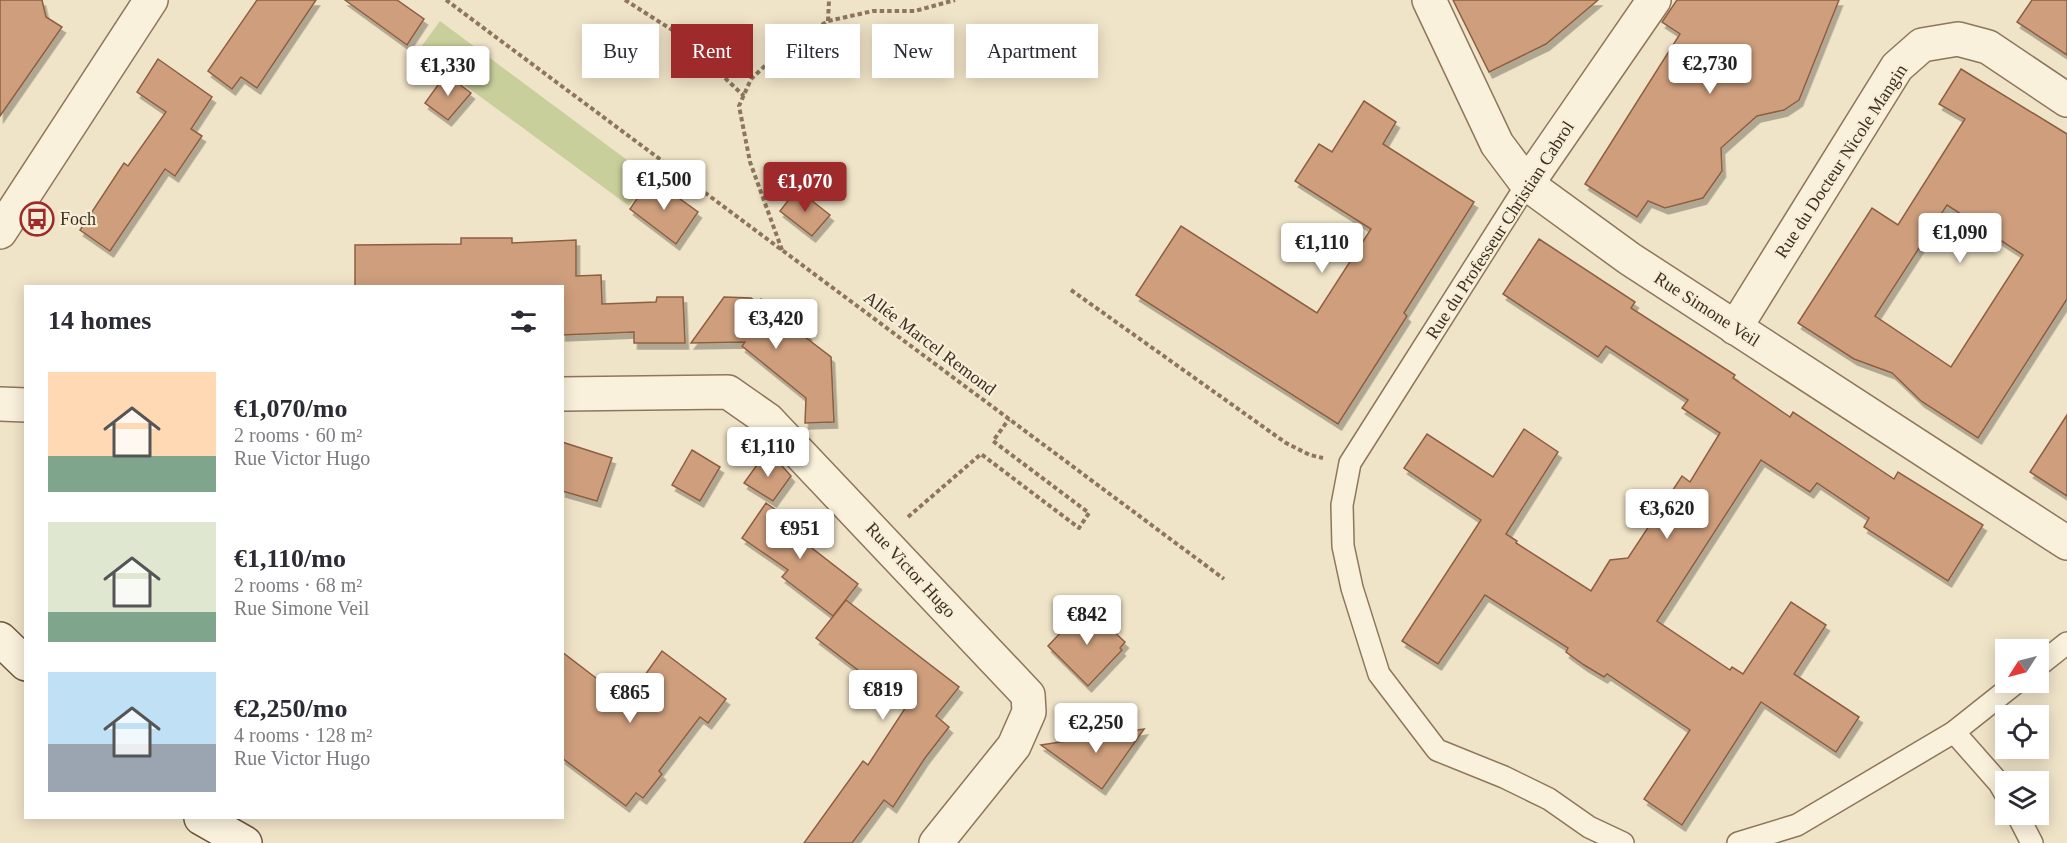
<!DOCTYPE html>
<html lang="en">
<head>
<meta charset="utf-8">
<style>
	body { margin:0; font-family:"Times New Roman",serif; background:#f7f7f7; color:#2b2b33; height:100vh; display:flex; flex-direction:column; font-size:22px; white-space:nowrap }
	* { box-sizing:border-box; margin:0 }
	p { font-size:20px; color:#7c7c81 }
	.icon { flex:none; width:33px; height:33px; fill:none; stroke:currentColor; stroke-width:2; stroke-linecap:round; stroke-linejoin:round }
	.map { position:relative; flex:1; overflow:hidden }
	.sheet { position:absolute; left:24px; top:285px; width:540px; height:534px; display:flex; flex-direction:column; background:#fff; border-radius:0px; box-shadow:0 3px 15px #0003 }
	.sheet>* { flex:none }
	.guide { position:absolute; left:582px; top:24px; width:570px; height:54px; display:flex; gap:12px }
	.needle { width:39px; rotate:234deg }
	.buttons { position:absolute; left:1995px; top:639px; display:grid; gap:12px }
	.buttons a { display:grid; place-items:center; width:54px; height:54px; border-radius:0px; background:#fff; box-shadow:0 3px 15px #0003; font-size:30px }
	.price { position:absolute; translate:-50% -51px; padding:0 14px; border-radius:6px; background:#fff; color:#222; font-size:20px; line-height:39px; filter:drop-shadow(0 2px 3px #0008) }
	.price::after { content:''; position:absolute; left:50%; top:36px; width:18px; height:14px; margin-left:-9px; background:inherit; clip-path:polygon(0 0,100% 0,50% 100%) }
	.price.current { background:#9e2a2b; color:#fff }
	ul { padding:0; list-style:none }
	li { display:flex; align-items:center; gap:18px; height:150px; padding:0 24px }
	li span { display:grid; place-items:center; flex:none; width:168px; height:120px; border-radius:0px; color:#555 }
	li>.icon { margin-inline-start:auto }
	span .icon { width:72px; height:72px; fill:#fffc; stroke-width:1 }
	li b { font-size:26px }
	h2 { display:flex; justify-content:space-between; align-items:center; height:72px; padding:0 24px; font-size:26px }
	.tag { padding:0 21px; border-radius:0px; background:#fff; box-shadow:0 3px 15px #0003; font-size:21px; line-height:54px }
	.tag.current { background:#9e2a2b; color:#fff }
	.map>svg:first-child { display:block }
	.green { fill:#c9cf9b }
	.building { fill:#cf9f7d; stroke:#8d5f41; stroke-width:1.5; fill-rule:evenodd; filter:url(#shadow) }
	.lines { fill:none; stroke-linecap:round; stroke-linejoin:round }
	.service-casing { stroke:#8d765c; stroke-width:24 }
	.minor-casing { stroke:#8d765c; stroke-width:36 }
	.tertiary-casing { stroke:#8d765c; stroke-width:36 }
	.secondary-casing { stroke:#6f573f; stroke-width:36 }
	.path { stroke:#8d765c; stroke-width:4; stroke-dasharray:4.5 3; stroke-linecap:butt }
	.service { stroke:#faf1dc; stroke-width:21 }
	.minor { stroke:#faf1dc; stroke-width:33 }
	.tertiary { stroke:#faf1dc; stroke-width:33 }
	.secondary { stroke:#faf1dc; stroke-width:33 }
	.labels { text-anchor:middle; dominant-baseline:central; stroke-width:4.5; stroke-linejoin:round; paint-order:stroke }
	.street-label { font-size:18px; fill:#3d2e20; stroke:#f7eed8 }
	.poi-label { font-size:18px; fill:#3d2e20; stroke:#f7eed8; text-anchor:start }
</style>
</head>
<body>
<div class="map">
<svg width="2067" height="843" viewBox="0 0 2067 843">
	<defs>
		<filter id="shadow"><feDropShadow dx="3.5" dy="6" stdDeviation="0" flood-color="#0004"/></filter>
	</defs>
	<rect width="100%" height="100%" fill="#f0e4c8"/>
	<!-- green -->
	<polygon class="green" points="440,21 650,177 629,206 418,51"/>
	<!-- building -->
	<g class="building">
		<polygon points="0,0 42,0 46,17 62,27 0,116"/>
		<polygon points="257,0 316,0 257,88 241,77 232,89 208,71"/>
		<polygon points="345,0 397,0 424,19 407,45"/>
		<polygon points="1453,0 1598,0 1546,44 1489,72"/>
		<polygon points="1677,0 1839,0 1799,100 1784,110 1757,116 1721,148 1722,171 1703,198 1665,208 1648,201 1637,217 1585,184 1680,34 1662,22"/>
		<polygon points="2032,0 2067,0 2067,55 2017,22"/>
		<polygon points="158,59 212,97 191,129 202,136 175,176 165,169 110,251 80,230 124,163 128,166 166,112 137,92"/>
		<path d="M1961,69L2067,134V299L1978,438L1921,401L1892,373L1854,359L1798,323L1872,208L1898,225L1965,119L1939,104ZM1947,205L2023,255L1951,367L1875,316Z"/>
		<polygon points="446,74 471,93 448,120 425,103"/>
		<polygon points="1364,101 1396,122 1383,144 1474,202 1404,313 1407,316 1338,424 1136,295 1181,226 1317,313 1371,229 1295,181 1319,144 1332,152"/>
		<polygon points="651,178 698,212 676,244 630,209"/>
		<polygon points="797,189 830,215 812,236 780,211"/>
		<polygon points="461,238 512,238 512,243 576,240 576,276 601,275 602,304 656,302 657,297 683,297 685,343 634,343 634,332 562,335 562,286 355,286 355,245 461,244"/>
		<polygon points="1539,239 1635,302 1631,308 1735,375 1733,378 1790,417 1793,412 1894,479 1898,472 1983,525 1948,581 1864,527 1869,518 1817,483 1810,492 1761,460 1657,621 1730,670 1732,667 1743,674 1791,602 1826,625 1794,674 1859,717 1836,752 1761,702 1682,825 1644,799 1690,730 1607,674 1604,677 1584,665 1566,652 1568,648 1485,595 1438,664 1402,641 1481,520 1404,468 1427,434 1493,477 1524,429 1558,452 1506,534 1517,541 1516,543 1591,591 1610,560 1628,558 1682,476 1690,482 1720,433 1682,408 1688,400 1606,346 1598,357 1503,294"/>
		<polygon points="724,297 751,298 758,303 761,299 808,334 805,337 831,357 834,422 805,423 806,398 742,346 745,342 691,343"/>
		<polygon points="2067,415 2067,496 2030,472"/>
		<polygon points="562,442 612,458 597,501 562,491"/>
		<polygon points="692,450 720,467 700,501 672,485"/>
		<polygon points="762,458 775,458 791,476 773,501 744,483"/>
		<polygon points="766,503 804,530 799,538 858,584 833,616 782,577 788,570 742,538"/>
		<polygon points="846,600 959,687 936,716 949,727 925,758 893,807 884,800 852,843 804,843 863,761 868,765 906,707 816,638"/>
		<polygon points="1081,611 1088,619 1094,613 1125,642 1120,648 1122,650 1088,686 1048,646"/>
		<polygon points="662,651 726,699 708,723 700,717 659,771 662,774 643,798 636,793 626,806 562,758 562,652 617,694 618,692 628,699"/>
		<polygon points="1144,729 1102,789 1041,745"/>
	</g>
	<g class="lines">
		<!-- service casing -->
		<g class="service-casing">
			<g id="service">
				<polyline points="1527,184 1350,463 1342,505 1343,546 1352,588 1379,674 1437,750 1504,777 1549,799 1589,827 1623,843"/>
				<polyline points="2038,666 2067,643"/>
				<polyline points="1954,732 1999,783 2006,795"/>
				<polyline points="2017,814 2032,843"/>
				<polyline points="1738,843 1797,825 1954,732 2017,682"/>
			</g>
		</g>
		<!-- minor casing -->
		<g class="minor-casing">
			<g id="minor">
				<polyline points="1429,0 1497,144 1527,184 1630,259 2067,543"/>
				<polyline points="1527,184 1654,0"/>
				<polyline points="1735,328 1897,67 1922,45 1958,39 1988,47 2067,100"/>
				<polyline points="562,394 728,392 768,420 1028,695 1029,712 1014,746 936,843"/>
				<polyline points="0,404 26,405"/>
			</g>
		</g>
		<!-- tertiary casing -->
		<g class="tertiary-casing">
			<polyline id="tertiary" points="0,232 151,0"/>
		</g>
		<!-- secondary casing -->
		<g class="secondary-casing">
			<g id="secondary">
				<polyline points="0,639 26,664"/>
				<polyline points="201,818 245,843"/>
			</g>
		</g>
		<!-- path -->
		<g class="path">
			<polyline points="446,0 1224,579"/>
			<polyline points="625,0 677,33 744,96"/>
			<polyline points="828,21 829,0"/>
			<polyline points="782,250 750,162 739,106 751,79 786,46 828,21 873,11 915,11 955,0"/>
			<polyline points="1071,290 1286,443 1310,455 1323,458"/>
			<polyline points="908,517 981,454 1079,528 1089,513 993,441 1009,419"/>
		</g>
		<!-- service -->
		<use href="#service" class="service"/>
		<!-- minor -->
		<use href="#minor" class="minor"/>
		<!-- tertiary -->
		<use href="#tertiary" class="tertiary"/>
		<!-- secondary -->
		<use href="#secondary" class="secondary"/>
	</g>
	<!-- icons -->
	<defs>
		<g id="bus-ring" transform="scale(1.725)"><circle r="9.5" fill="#f7eed8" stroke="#9e2a2b" stroke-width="1.5"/><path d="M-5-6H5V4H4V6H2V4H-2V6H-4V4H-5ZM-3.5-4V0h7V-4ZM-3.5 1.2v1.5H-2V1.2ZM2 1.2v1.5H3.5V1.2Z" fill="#9e2a2b"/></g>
	</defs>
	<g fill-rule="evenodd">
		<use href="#bus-ring" x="37" y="219"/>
	</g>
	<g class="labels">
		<!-- street labels -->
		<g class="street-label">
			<text transform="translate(1841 161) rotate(-57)">Rue du Docteur Nicole Mangin</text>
			<text transform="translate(1500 230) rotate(-57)">Rue du Professeur Christian Cabrol</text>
			<text transform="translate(1707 309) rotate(33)">Rue Simone Veil</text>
			<text transform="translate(930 343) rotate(37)">Allée Marcel Remond</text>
			<text transform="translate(911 570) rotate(47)">Rue Victor Hugo</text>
		</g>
		<!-- poi labels -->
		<g class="poi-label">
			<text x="60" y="219">Foch</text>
		</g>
	</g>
</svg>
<div class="buttons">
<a><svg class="needle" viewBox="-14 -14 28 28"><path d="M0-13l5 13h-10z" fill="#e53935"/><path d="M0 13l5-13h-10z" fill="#7c7c81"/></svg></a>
<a><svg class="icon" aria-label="locate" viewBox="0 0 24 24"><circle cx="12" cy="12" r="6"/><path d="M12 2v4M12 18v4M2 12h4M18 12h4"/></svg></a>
<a><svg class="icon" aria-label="layers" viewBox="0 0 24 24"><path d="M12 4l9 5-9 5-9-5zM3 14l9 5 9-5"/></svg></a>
</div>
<b class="price" style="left:1710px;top:95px">€2,730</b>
<b class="price" style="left:448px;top:97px">€1,330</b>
<b class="price" style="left:664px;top:211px">€1,500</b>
<b class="price current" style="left:805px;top:213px">€1,070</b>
<b class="price" style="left:1960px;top:264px">€1,090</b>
<b class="price" style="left:1322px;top:274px">€1,110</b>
<b class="price" style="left:776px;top:350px">€3,420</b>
<b class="price" style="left:768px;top:478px">€1,110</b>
<b class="price" style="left:1667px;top:540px">€3,620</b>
<b class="price" style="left:800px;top:560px">€951</b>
<b class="price" style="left:1087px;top:646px">€842</b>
<b class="price" style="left:883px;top:721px">€819</b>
<b class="price" style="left:630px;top:724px">€865</b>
<b class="price" style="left:1096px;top:754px">€2,250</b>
<div class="guide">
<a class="tag">Buy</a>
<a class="tag current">Rent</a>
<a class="tag">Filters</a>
<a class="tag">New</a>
<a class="tag">Apartment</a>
</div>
<section class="sheet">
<h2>14 homes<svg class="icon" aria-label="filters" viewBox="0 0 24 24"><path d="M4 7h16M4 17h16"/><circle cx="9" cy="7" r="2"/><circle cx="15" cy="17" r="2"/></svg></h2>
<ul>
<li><span style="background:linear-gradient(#ffd9b3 70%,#7fa58c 0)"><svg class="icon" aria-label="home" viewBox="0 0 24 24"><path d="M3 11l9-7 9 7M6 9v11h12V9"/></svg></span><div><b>€1,070/mo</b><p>2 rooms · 60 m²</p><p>Rue Victor Hugo</p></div></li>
<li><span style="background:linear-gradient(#dfe7d0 75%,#7fa58c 0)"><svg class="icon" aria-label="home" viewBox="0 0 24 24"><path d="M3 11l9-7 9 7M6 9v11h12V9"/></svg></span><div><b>€1,110/mo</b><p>2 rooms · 68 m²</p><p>Rue Simone Veil</p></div></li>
<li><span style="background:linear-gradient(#bfe0f5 60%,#9aa5b1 0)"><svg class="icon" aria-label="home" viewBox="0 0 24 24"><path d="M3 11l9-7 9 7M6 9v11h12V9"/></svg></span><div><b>€2,250/mo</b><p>4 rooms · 128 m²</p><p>Rue Victor Hugo</p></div></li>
</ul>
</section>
</div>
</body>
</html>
